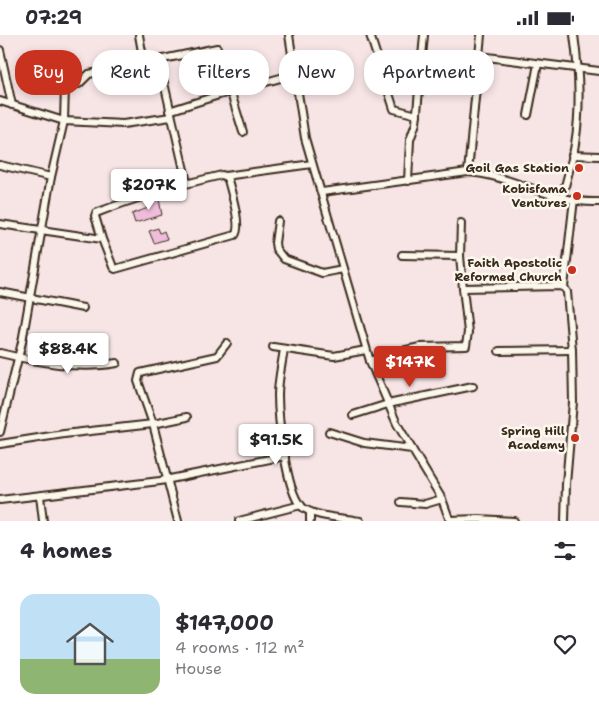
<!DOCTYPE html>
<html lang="en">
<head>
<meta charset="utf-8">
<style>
	body { margin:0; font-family:"Shantell Sans",sans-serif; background:#f7f7f7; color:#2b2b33; height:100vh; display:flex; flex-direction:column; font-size:19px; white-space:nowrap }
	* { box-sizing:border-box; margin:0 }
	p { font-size:16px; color:#7c7c81 }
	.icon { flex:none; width:28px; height:28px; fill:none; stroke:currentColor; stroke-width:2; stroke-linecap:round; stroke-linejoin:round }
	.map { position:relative; height:486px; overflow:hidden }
	.side { display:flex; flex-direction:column; background:#fff; flex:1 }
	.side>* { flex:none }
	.banner { position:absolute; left:15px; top:15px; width:570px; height:45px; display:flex; gap:10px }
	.price { position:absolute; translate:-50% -42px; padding:0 11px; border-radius:5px; background:#fff; color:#222; font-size:16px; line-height:32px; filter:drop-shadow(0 1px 2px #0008) }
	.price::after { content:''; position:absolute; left:50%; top:30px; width:15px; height:11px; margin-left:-8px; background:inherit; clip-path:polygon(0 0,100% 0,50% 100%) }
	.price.selected { background:#c8321e; color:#fff }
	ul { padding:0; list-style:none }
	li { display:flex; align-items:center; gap:15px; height:125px; padding:0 20px }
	li span { display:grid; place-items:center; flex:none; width:140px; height:100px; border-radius:15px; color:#555 }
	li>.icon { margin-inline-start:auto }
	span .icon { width:60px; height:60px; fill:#fffc; stroke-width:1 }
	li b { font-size:21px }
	h2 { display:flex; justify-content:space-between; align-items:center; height:60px; padding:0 20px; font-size:21px }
	.chip { padding:0 18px; border-radius:20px; background:#fff; box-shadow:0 2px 8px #0003; font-size:18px; line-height:45px }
	.chip.selected { background:#c8321e; color:#fff }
	.status { display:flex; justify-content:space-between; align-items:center; height:35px; padding:0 25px; background:#fff; direction:ltr }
	.status svg { height:14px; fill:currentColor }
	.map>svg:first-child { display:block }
	.building { fill:#efbcd9; stroke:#3b2a1e }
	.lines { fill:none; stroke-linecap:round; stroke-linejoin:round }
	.minor-casing { stroke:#3b2a1e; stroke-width:10 }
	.minor { stroke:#fbf7ec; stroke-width:6 }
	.poi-dot { fill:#c8321e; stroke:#fbf7ec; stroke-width:2 }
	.labels { text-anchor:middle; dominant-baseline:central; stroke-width:5; stroke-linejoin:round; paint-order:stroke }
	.poi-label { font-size:12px; font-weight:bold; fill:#3b2a1e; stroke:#fbf7ec; text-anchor:end }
</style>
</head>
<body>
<div class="status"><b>07:29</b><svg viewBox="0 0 49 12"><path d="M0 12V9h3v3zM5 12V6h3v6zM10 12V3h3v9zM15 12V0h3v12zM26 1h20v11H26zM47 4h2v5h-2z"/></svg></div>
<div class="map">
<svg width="599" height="486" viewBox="0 0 599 486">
	<rect width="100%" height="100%" fill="#f7e5e6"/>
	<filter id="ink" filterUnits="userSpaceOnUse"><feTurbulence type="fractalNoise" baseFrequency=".02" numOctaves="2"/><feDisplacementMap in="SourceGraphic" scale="10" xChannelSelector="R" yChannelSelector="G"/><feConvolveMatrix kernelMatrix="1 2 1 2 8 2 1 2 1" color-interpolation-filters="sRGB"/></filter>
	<g filter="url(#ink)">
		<!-- building -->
		<g class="building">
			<polygon points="155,163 159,164 162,180 135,188 132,179 148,173 147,171 150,170 148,165"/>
			<polygon points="158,193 160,198 164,196 167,204 154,208 149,196"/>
		</g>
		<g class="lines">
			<!-- minor casing -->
			<g class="minor-casing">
				<g id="minor">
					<polyline points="139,0 144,28"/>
					<polyline points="289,0 305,103 370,326 397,389 442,464 450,486"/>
					<polyline points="370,0 394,74 417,80"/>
					<polyline points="0,15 12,70"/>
					<polyline points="479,21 599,36"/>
					<polyline points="159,26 187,148"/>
					<polyline points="385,47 421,37"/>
					<polyline points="43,52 79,49 89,39 217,13 243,97"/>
					<polyline points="0,66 64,86 123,89 171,82"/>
					<polyline points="169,76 219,60 295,39"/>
					<polyline points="528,80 538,29"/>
					<polyline points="572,120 599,121"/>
					<polyline points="0,130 51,142"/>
					<polyline points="468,137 481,0"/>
					<polyline points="225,141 312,129"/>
					<polyline points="408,146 410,105 416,88 424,0"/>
					<path d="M322,157L468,137C512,140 553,169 599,167"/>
					<path d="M562,162C567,144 572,127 575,109C581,73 579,36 574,0"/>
					<polyline points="278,186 275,208 276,214 284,224 322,238 343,234"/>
					<polyline points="461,188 460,221 463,253 558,251 564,252 567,257 572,315 573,367 566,449 565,486"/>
					<path d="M0,189L102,204L95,181L96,178C137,162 179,150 222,140L225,141L228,145C231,156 242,192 235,200L115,234L113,232L102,204"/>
					<polyline points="402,220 460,221"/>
					<polyline points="564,252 574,164"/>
					<polyline points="0,257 83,273"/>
					<polyline points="273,312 334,321 366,315"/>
					<path d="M284,314C282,329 278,345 278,360C278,382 286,456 301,471C312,482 344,483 360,486"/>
					<polyline points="499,316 572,315"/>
					<path d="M0,318C37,327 79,335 117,328"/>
					<polyline points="370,326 397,317 420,312 466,311 468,297 463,253"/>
					<polyline points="353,380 388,369 473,351"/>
					<polyline points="0,397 22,307 51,142 64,86 65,51"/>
					<polyline points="329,397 364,408 412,414"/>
					<polyline points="0,409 64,399 153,389 138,346 140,338 217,321 227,308"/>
					<polyline points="40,461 43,486"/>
					<polyline points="0,465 160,446 285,421"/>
					<polyline points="401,467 425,469 442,464"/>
					<polyline points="310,477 310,486"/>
					<polyline points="450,485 479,484 514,486"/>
					<polyline points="178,486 153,389 187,382"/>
					<polyline points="239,486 301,470"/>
				</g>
			</g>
			<!-- minor -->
			<use href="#minor" class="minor"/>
		</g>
	</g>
	<!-- markers -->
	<g class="poi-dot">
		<circle cx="579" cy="133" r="5"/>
		<circle cx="577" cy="161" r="5"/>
		<circle cx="572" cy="235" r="5"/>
		<circle cx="575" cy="403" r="5"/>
	</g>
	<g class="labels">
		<!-- poi labels -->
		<g class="poi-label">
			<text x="569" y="133">Goil Gas Station</text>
			<text x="567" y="154">Kobisfama<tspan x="567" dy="14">Ventures</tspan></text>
			<text x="562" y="228">Faith Apostolic<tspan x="562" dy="14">Reformed Church</tspan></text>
			<text x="565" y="396">Spring Hill<tspan x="565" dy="14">Academy</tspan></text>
		</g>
	</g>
</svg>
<b class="price" style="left:149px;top:176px">$207K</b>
<b class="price" style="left:68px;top:340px">$88.4K</b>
<b class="price selected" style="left:410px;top:353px">$147K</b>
<b class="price" style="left:276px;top:431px">$91.5K</b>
<div class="banner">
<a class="chip selected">Buy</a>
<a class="chip">Rent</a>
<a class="chip">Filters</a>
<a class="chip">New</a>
<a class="chip">Apartment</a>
</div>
</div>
<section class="side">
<h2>4 homes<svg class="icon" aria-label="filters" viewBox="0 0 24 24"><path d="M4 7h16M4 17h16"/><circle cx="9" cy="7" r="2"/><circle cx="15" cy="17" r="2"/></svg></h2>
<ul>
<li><span style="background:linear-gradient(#bfe0f5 65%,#8fb573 0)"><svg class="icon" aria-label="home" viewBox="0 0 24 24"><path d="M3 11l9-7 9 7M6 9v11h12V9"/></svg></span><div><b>$147,000</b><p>4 rooms · 112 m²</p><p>House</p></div><svg class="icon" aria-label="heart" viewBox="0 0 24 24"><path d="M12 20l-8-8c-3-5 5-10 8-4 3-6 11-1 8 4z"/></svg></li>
</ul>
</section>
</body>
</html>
